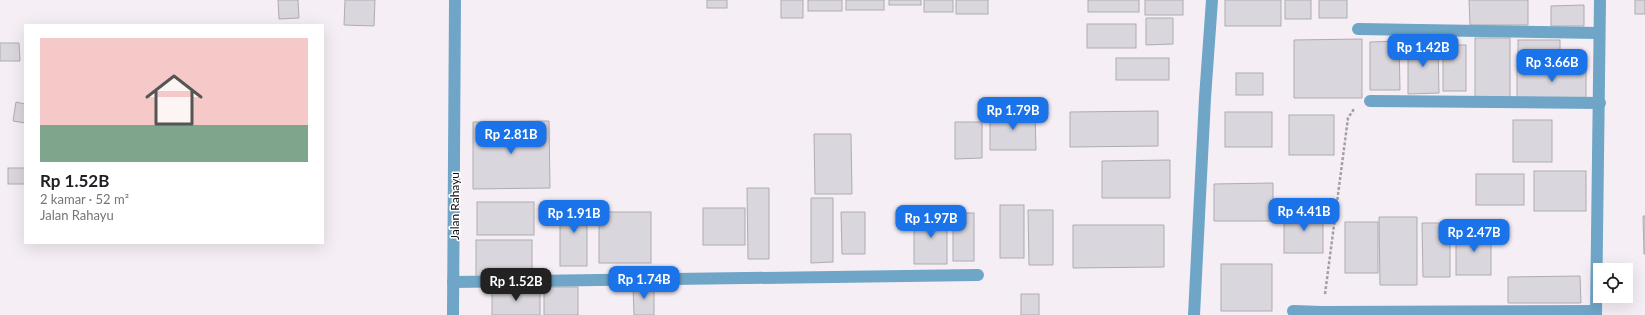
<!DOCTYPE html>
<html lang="id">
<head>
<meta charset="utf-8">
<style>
	body { margin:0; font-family:Lato,sans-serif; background:#f6f6f6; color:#202124; height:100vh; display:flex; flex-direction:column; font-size:15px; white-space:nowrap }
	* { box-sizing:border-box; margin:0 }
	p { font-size:13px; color:#757577 }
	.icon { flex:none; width:22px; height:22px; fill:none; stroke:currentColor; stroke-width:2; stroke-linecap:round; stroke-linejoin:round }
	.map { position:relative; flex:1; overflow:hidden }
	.drawer { position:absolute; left:24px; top:24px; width:300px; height:220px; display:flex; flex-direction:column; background:#fff; border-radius:0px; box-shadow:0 4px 16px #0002 }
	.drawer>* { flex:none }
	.controls { position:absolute; left:1593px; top:263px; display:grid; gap:8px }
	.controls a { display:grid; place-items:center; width:40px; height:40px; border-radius:0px; background:#fff; box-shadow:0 4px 16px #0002; font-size:20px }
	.price { position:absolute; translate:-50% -34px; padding:0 9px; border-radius:8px; background:#1a73e8; color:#fff; font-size:13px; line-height:26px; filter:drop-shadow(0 1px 2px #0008) }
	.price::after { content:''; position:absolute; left:50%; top:24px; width:12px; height:9px; margin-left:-6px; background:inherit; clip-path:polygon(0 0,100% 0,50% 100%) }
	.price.current { background:#222; color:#fff }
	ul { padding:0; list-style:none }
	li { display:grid; align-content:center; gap:8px; height:212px; padding:0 16px }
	li span { display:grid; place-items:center; height:124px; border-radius:0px; color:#555 }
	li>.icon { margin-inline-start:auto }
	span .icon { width:72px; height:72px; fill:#fffc; stroke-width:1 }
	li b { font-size:17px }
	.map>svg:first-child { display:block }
	.building { fill:#d9d6dd; stroke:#afabb2 }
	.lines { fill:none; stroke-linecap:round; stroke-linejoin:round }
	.path { stroke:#a49fa4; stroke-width:2.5; stroke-dasharray:3 2; stroke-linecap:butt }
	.street { stroke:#6fa5c6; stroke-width:12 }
	.labels { text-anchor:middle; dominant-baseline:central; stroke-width:3; stroke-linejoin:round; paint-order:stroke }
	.street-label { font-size:12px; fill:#110f11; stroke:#fff }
</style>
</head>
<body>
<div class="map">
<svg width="1645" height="315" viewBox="0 0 1645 315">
	<rect width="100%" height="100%" fill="#f5eff5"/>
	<!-- building -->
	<g class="building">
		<polygon points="278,0 298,0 299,18 279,19"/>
		<polygon points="345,0 375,0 374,26 344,25"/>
		<rect x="707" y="0" width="20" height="8"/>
		<rect x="781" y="0" width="22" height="18"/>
		<rect x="808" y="0" width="34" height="11"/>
		<rect x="846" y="0" width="38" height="10"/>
		<rect x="889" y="0" width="32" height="5"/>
		<rect x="924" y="0" width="29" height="12"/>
		<rect x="956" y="0" width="32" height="14"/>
		<rect x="1088" y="0" width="51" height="12"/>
		<rect x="1145" y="0" width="38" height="15"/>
		<rect x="1225" y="0" width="56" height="26"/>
		<rect x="1285" y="0" width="26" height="19"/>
		<rect x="1319" y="0" width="28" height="18"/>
		<polygon points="1469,0 1528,0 1528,25 1470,25"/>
		<rect x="1635" y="0" width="10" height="14"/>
		<polygon points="1584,5 1584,26 1551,26 1551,6"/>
		<polygon points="1146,18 1173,18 1173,44 1146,45"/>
		<rect x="1087" y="24" width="49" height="24"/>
		<rect x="1475" y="38" width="35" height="60"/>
		<polygon points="1362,39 1362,98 1294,98 1294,40"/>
		<rect x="1518" y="40" width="42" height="23"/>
		<polygon points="1399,41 1400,90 1370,90 1370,42"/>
		<polygon points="1408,42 1438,42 1439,93 1408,94"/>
		<polygon points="0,43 19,43 20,61 0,61"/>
		<rect x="1443" y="45" width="23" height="46"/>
		<rect x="1116" y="58" width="53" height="22"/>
		<polygon points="1586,68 1586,98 1517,98 1517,69"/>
		<rect x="1236" y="73" width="27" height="22"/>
		<polygon points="16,102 25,104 25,123 13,121"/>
		<polygon points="1158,111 1158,146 1070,147 1070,112"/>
		<polygon points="990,112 1035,112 1036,150 990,150"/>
		<rect x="1225" y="112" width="47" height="35"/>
		<rect x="1289" y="115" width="45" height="40"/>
		<rect x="1513" y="120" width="39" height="42"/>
		<polygon points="549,121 550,188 473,189 473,122"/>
		<polygon points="955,122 982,122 982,158 955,159"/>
		<polygon points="814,134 851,134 852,194 815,194"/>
		<polygon points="1170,160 1170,198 1102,198 1102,161"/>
		<rect x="8" y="168" width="17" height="16"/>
		<rect x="1534" y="171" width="52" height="40"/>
		<rect x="1476" y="174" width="48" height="31"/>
		<polygon points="1273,183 1273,221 1214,221 1214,184"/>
		<polygon points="747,188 769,188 769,259 748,259"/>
		<polygon points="811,198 833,198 833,262 811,263"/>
		<rect x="477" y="202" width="57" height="33"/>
		<rect x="560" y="202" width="27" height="64"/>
		<rect x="1000" y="205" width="24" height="53"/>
		<rect x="703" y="208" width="42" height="37"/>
		<polygon points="1028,210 1053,210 1053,265 1029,265"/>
		<rect x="1284" y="211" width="39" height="42"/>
		<rect x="599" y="212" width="52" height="51"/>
		<polygon points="841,212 865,212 865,254 842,254"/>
		<rect x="953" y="213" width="21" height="48"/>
		<polygon points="947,214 947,264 914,264 914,215"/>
		<polygon points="1643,216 1645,216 1645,254 1644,254"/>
		<polygon points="1379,217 1417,217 1417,285 1380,285"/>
		<rect x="1345" y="222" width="33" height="51"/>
		<polygon points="1422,223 1450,223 1450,277 1423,277"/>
		<polygon points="1073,225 1164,225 1164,267 1073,268"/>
		<rect x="1456" y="231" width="35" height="44"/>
		<rect x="476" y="240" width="56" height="37"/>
		<rect x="1221" y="264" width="51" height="47"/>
		<polygon points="1580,276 1581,303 1508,303 1508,277"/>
		<polygon points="633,286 654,286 654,315 634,315"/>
		<rect x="544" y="287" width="34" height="28"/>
		<rect x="492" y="289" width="48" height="26"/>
		<rect x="1021" y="294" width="18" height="21"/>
	</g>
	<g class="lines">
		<!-- path -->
		<polyline class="path" points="1325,294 1348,118 1354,109"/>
		<!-- street -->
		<g class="street">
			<polyline points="1358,29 1599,33"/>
			<polyline points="1370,101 1600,103"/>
			<polyline points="453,282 978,275"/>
			<polyline points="1293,311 1322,312 1596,311"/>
			<polyline points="453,315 455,0"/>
			<polyline points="1194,315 1205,98 1212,0"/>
			<polyline points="1596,315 1600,0"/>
		</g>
	</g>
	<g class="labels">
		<!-- street labels -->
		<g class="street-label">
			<text transform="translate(454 206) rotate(-90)">Jalan Rahayu</text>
		</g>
	</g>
</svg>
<div class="controls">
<a><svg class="icon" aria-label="locate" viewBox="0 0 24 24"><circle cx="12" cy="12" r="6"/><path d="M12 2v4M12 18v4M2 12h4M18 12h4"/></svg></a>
</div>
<b class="price" style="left:1423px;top:68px">Rp 1.42B</b>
<b class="price" style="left:1552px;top:83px">Rp 3.66B</b>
<b class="price" style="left:1013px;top:131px">Rp 1.79B</b>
<b class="price" style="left:511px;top:155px">Rp 2.81B</b>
<b class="price" style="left:1304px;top:232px">Rp 4.41B</b>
<b class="price" style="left:574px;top:234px">Rp 1.91B</b>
<b class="price" style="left:931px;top:239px">Rp 1.97B</b>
<b class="price" style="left:1474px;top:253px">Rp 2.47B</b>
<b class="price" style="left:644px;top:300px">Rp 1.74B</b>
<b class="price current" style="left:516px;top:302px">Rp 1.52B</b>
<section class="drawer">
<ul>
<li><span style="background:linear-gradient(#f6c9c9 70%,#7fa58c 0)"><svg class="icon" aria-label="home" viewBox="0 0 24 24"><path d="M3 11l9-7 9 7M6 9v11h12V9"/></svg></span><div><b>Rp 1.52B</b><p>2 kamar · 52 m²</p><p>Jalan Rahayu</p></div></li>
</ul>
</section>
</div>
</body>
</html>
